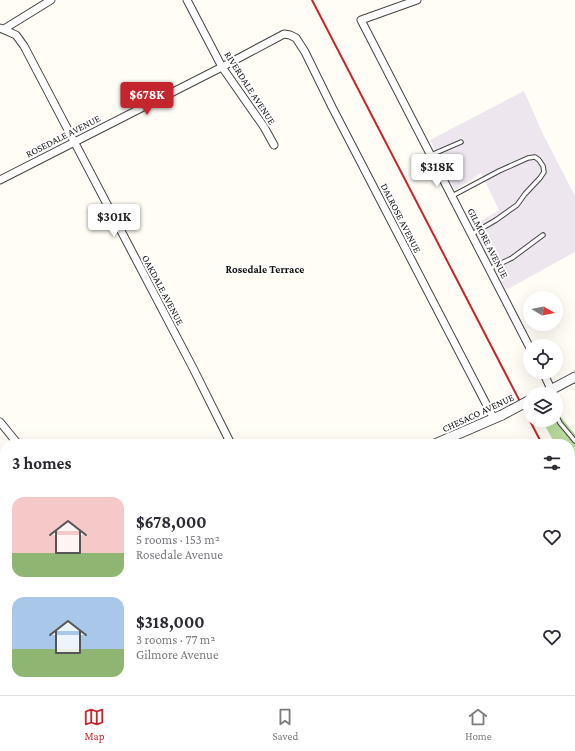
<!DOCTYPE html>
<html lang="en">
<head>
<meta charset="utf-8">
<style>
	body { margin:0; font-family:"Crimson Pro",serif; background:#f7f7f7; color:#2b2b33; height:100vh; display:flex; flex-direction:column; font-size:15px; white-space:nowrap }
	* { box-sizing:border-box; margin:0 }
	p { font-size:13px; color:#7c7c81 }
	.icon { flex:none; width:22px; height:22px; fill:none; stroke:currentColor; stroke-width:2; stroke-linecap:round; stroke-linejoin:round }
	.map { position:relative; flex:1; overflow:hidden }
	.sheet { position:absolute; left:0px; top:439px; width:575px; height:256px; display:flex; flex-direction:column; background:#fff; border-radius:16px 16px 0 0; box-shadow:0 4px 16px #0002 }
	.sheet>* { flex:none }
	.needle { width:26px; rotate:99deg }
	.buttons { position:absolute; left:523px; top:291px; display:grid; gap:8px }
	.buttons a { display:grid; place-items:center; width:40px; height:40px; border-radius:50%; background:#fff; box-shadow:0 4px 16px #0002; font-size:20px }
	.price { position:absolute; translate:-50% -34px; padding:0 9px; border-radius:4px; background:#fff; color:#222; font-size:13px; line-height:26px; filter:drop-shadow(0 1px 2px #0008) }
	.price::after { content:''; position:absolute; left:50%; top:24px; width:12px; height:9px; margin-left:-6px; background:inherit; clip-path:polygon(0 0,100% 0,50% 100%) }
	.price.active { background:#c4262e; color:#fff }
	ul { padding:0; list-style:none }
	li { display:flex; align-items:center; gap:12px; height:100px; padding:0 12px }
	li span { display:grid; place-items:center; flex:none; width:112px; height:80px; border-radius:12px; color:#555 }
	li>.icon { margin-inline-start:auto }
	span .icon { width:48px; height:48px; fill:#fffc; stroke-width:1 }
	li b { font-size:17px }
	h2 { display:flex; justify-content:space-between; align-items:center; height:48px; padding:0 12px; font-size:17px }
	.tab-bar { display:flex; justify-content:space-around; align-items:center; height:56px; border-top:1px solid #e1e1e2; background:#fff; font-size:11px; color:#7c7c81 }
	.tab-bar a { display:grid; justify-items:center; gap:2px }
	.tab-bar .active { color:#c4262e }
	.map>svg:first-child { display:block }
	.industrial { fill:#eee6ef }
	.forest { fill:#b9dc9c }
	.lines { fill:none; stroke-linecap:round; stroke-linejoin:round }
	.service-casing { stroke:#444; stroke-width:5.5 }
	.minor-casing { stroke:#444; stroke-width:9 }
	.tertiary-casing { stroke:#444; stroke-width:11 }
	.path { stroke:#333; stroke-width:1; stroke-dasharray:4 2; stroke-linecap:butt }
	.service { stroke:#fff; stroke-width:3.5 }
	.minor { stroke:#fff; stroke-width:7 }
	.tertiary { stroke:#fff; stroke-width:9 }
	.rail { stroke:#c4262e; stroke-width:2 }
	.tertiary-bridge-casing { stroke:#444; stroke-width:11; stroke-linecap:butt }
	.tertiary-bridge { stroke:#fff; stroke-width:9 }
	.labels { text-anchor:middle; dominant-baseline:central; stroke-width:4; stroke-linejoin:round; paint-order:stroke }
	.street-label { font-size:10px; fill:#111; stroke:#fff }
	.neighbourhood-label { font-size:11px; font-weight:bold; fill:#111; stroke:#fff }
</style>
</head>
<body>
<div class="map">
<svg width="575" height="695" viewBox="0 0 575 695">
	<rect width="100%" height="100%" fill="#fffdf5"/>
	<!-- industrial -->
	<polygon class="industrial" points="524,91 543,134 575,196 575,252 506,290 472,227 499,210 481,173 455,190 430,140"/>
	<!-- forest -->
	<g class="forest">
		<polygon points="556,411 575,434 575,482 570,473 570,444 555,444 542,420 556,420"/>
		<polygon points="570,534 575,543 575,688 561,695 446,695 457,690 570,690"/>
		<polygon points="5,577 5,690 199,690 202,695 0,695 0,580"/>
	</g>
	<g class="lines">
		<!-- service casing -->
		<g class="service-casing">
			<g id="service">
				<polyline points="431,155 461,142"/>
				<polyline points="452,196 499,171 528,158 535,157 539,160 543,166 544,172 540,178 525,194 517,205 496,220 472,234"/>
				<polyline points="489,269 512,258 543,235"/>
				<polyline points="556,415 560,423 575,441"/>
				<polyline points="0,522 5,526"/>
			</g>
		</g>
		<!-- minor casing -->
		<g class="minor-casing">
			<g id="minor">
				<polyline points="187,0 222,67 264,127 274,145"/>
				<polyline points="417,0 361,20 530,348"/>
				<polyline points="0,28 16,35 24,46 193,368 231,444"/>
				<polyline points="4,29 51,0"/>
				<polyline points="0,180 222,67 284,34 290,35 296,38 305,52 332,107 494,419"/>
				<polyline points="543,372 551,389"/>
				<polyline points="0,422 18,444"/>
				<polyline points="207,690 210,695"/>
				<polyline points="278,690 281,695"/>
				<polyline points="217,695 236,690"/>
			</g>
		</g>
		<!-- tertiary casing -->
		<g class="tertiary-casing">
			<g id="tertiary">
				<polyline points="543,394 575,377"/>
				<polyline points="435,444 502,415"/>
				<polyline points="0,571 5,568"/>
			</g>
		</g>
		<!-- path -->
		<g class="path">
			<polyline points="0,620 5,625"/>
			<polyline points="70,690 78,695"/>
			<polyline points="145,690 152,695"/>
		</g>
		<!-- service -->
		<use href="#service" class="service"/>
		<!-- minor -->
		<use href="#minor" class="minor"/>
		<!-- tertiary -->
		<use href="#tertiary" class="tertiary"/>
		<!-- rail -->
		<g class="rail">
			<polyline points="312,0 542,444"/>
			<polyline points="570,499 575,508"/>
		</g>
		<!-- tertiary-bridge casing -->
		<g class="tertiary-bridge-casing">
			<polyline id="tertiary-bridge" points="502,415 530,400"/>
		</g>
		<!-- tertiary-bridge -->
		<use href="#tertiary-bridge" class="tertiary-bridge"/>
	</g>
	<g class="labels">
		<!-- street labels -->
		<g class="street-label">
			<text transform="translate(250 88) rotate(57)">RIVERDALE AVENUE</text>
			<text transform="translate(63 136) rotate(-27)">ROSEDALE AVENUE</text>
			<text transform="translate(401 218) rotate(63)">DALROSE AVENUE</text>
			<text transform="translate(488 243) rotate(63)">GILMORE AVENUE</text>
			<text transform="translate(163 290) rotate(62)">OAKDALE AVENUE</text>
			<text transform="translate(478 413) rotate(-25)">CHESACO AVENUE</text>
		</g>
		<!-- neighbourhood labels -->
		<g class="neighbourhood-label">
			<text x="265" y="269">Rosedale Terrace</text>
		</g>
	</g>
</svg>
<div class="buttons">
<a><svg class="needle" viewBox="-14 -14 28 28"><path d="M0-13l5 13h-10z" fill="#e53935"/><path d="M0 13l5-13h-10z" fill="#7c7c81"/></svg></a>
<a><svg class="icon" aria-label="locate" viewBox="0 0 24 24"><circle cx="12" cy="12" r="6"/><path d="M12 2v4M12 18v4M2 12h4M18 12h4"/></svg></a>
<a><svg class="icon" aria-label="layers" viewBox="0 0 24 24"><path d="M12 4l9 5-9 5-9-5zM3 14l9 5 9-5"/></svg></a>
</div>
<b class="price active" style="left:147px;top:116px">$678K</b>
<b class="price" style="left:437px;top:188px">$318K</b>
<b class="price" style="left:114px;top:238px">$301K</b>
<section class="sheet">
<h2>3 homes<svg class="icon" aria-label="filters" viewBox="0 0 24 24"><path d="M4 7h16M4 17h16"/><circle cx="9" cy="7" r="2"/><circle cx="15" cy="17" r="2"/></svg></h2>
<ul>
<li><span style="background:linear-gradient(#f6c9c9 70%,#8fb573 0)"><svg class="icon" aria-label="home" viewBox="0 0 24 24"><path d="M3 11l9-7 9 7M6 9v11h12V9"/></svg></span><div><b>$678,000</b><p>5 rooms · 153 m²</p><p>Rosedale Avenue</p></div><svg class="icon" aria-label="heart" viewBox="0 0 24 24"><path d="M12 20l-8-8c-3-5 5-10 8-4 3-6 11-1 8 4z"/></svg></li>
<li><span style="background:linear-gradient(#a9c7e8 65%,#8fb573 0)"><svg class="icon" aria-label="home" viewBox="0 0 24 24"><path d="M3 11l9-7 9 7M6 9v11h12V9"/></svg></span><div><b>$318,000</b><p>3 rooms · 77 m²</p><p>Gilmore Avenue</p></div><svg class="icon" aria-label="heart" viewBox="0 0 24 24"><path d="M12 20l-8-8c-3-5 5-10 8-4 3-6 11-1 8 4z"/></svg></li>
</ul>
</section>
</div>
<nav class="tab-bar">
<a class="active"><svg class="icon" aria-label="map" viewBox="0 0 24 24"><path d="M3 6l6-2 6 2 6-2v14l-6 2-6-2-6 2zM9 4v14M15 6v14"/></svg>Map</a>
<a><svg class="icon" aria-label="saved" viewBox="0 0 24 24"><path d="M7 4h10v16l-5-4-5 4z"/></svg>Saved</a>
<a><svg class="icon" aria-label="home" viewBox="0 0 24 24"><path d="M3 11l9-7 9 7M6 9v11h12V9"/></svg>Home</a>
</nav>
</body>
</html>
